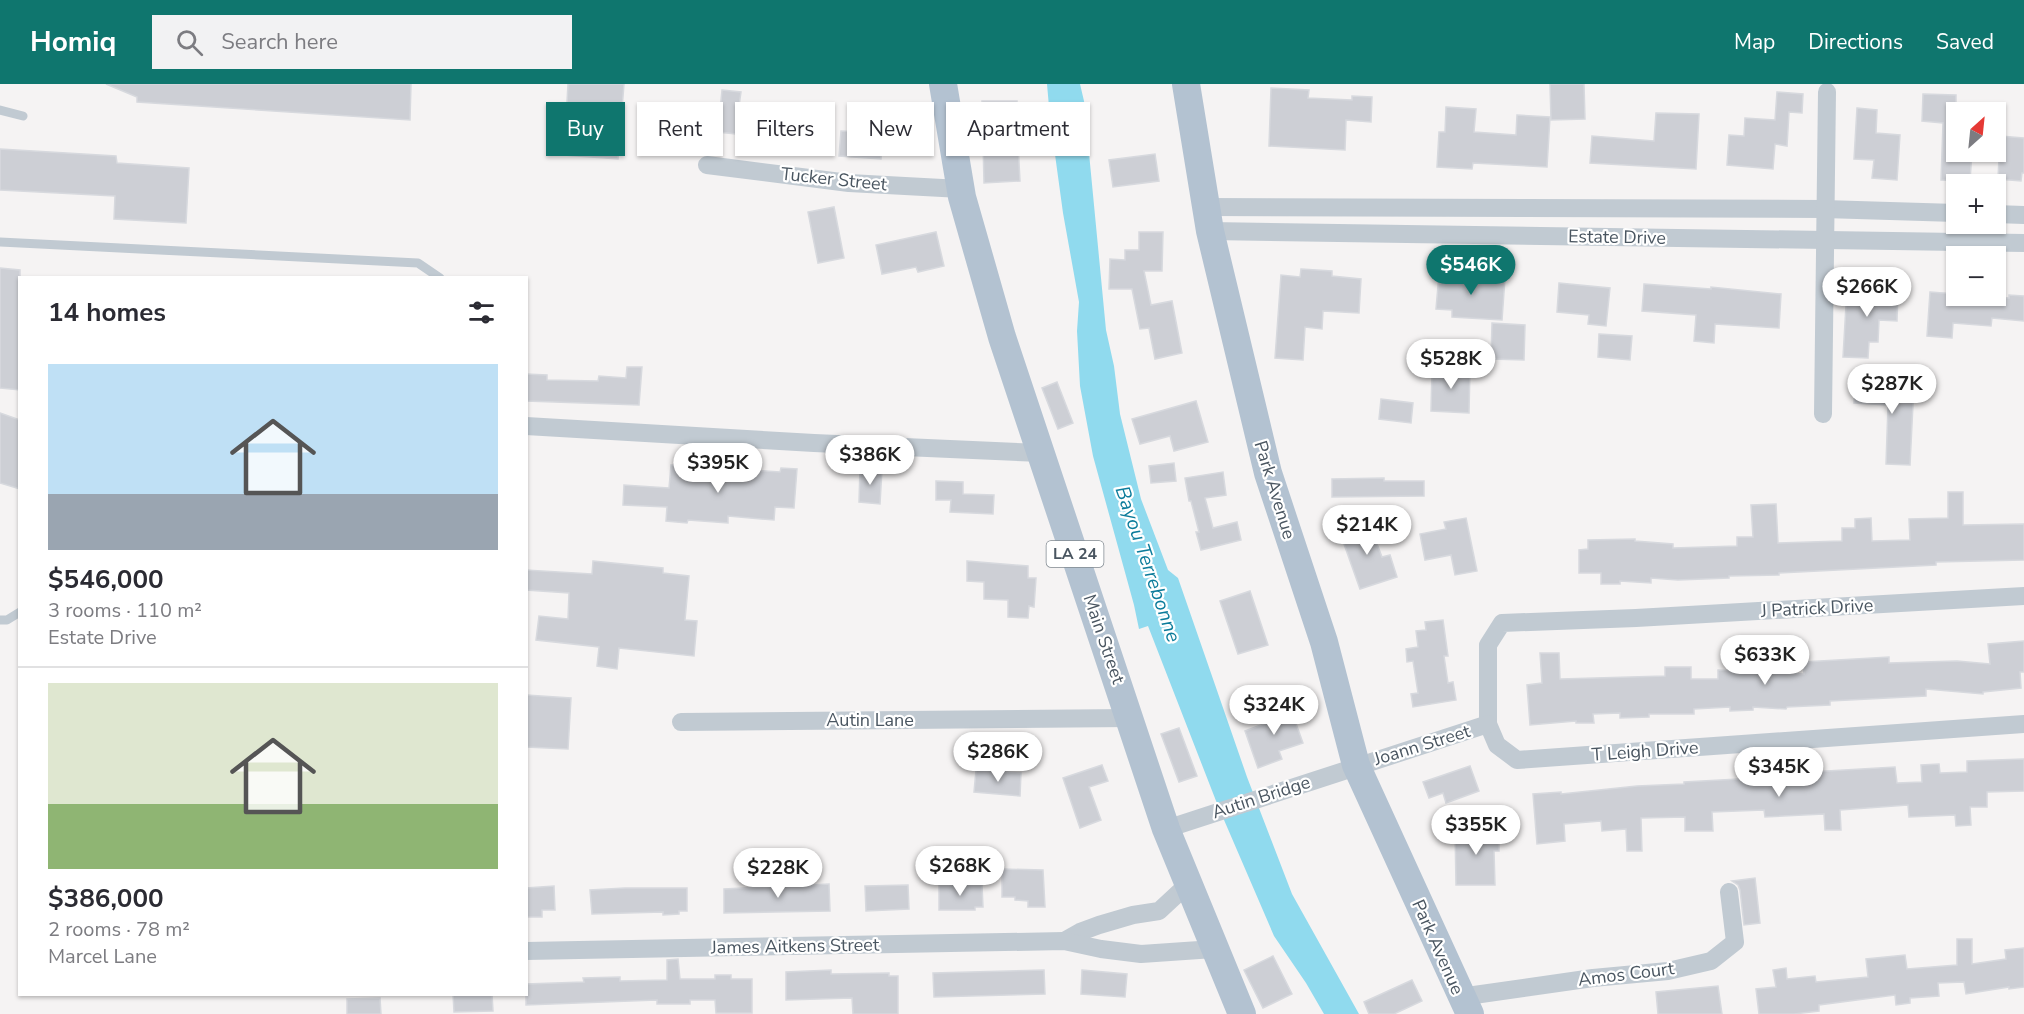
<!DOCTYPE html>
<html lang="en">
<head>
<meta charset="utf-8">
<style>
	body { margin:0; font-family:"Nunito Sans",sans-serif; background:#f2f2f3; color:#2b2b33; height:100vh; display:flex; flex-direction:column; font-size:22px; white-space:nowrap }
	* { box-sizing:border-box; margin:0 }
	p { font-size:20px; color:#7c7c81 }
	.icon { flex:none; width:33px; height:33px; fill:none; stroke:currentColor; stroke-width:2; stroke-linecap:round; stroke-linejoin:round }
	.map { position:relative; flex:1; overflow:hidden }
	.sheet { position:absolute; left:18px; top:192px; width:510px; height:720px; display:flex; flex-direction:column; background:#fff; border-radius:0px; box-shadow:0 2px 4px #0004 }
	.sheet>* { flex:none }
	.hud { position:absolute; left:546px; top:18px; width:570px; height:54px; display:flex; gap:12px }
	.needle { width:39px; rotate:27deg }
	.fabs { position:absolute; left:1946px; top:18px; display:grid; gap:12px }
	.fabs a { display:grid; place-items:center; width:60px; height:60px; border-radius:0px; background:#fff; box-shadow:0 2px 4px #0004; font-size:30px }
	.price { position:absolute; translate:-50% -51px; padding:0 14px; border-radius:21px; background:#fff; color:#222; font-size:20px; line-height:39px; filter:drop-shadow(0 2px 3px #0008) }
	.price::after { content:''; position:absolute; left:50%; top:36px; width:18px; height:14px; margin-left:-9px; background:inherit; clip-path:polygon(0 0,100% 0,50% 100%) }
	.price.on { background:#0f766e; color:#fff }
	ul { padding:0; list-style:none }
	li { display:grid; align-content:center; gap:12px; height:318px; padding:0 30px }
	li+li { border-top:2px solid #e1e1e2 }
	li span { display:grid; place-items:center; height:186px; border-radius:0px; color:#555 }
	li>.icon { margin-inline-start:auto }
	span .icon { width:108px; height:108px; fill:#fffc; stroke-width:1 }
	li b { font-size:26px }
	h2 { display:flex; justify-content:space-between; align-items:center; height:72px; padding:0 30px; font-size:26px }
	.chip { padding:0 21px; border-radius:0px; background:#fff; box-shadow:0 2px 4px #0004; font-size:21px; line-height:54px }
	.chip.on { background:#0f766e; color:#fff }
	header { display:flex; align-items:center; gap:36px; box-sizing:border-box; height:84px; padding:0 30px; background:#0f766e; color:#fff }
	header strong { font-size:28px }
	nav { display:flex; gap:33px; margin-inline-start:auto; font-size:21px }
	.search { width:420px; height:54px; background:#f2f2f3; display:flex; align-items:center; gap:15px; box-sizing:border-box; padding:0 21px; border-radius:0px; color:#7c7c81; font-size:22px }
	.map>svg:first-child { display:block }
	.water { fill:#90daee }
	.building { fill:#cdcfd5; stroke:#d7d9de; stroke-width:1.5 }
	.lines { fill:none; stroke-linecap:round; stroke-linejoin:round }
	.lane { stroke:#c1cad2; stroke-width:9 }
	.street { stroke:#c1cad2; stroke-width:18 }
	.primary { stroke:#b3c2d1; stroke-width:28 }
	.labels { text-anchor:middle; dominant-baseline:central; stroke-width:4.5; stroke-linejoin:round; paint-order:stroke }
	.shield { fill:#fff; stroke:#808990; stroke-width:1.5 }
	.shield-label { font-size:16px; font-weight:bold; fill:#4a5661 }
	.street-label { font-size:18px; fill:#4a5661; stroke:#fff }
	.water-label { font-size:20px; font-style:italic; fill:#0c7c9b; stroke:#fff }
</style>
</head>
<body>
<header>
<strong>Homiq</strong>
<div class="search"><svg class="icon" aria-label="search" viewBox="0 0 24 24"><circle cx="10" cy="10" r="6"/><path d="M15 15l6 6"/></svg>Search here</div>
<nav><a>Map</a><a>Directions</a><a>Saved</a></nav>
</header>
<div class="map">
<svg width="2024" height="930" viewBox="0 0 2024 930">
	<rect width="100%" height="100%" fill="#f5f3f3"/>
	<!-- water -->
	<polygon class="water" points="1047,0 1080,0 1084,17 1106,246 1114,282 1120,330 1141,415 1168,486 1178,494 1247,693 1292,810 1359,930 1324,930 1306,899 1274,852 1218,722 1148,542 1139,545 1134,521 1093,372 1080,302 1077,247 1079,218 1063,129 1050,34"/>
	<!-- building -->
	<g class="building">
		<polygon points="106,0 411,0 410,36 137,18 137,13"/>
		<polygon points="568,0 624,0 618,75 564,71"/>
		<polygon points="1550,0 1584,0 1585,35 1551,36"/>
		<polygon points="1271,4 1309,6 1308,14 1352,16 1352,12 1372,13 1371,38 1346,36 1345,66 1269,62"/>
		<polygon points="722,6 741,8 739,22 784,27 781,55 718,48"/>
		<polygon points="1777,8 1803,10 1802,29 1789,28 1787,62 1775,60 1773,85 1727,81 1729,51 1744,52 1745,34 1775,36"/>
		<polygon points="1923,10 1956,11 1956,68 1972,68 1970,97 1941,96 1943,39 1922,37"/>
		<polygon points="982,17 1017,17 1017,31 1031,31 1031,60 1018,60 1020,97 984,99"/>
		<polygon points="1446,23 1476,25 1474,48 1516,51 1517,31 1550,33 1547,83 1473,79 1472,85 1437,83 1439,48 1445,48"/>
		<polygon points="1857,24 1877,26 1876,49 1900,51 1897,96 1872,94 1874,76 1854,75"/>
		<polygon points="1656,29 1699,30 1696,85 1590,79 1592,52 1654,57"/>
		<polygon points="860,32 883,33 881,75 839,72 841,47 860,48"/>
		<polygon points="2000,52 2024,54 2024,89 2022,89 2021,97 1998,95"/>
		<polygon points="0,65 116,72 117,79 189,84 186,139 114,135 115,112 0,106"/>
		<polygon points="1155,70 1159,97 1113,103 1109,76"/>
		<polygon points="834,123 844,174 818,179 808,128"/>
		<polygon points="936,148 944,182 918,188 916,183 882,190 876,161"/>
		<polygon points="1139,148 1163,148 1162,187 1144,187 1151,221 1172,217 1182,269 1155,275 1149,244 1140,245 1132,205 1109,205 1110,175 1125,176 1125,166 1139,166"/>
		<polygon points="0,184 20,186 20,306 0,304"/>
		<polygon points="1301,185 1332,187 1332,192 1361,195 1359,229 1323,227 1322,245 1305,243 1303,276 1275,274 1281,191 1300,193"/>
		<polygon points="1439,190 1505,194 1502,236 1452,233 1452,226 1436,225"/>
		<polygon points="1559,199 1610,204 1606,242 1588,240 1589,231 1557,228"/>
		<polygon points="1644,200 1711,205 1711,203 1781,210 1779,244 1715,240 1714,259 1694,257 1696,231 1642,227"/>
		<polygon points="1847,204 1898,207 1897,237 1879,236 1878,258 1869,258 1868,274 1843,273"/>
		<polygon points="1930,208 2009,214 2009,211 2024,212 2024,237 1992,234 1991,242 1953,239 1952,254 1927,252"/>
		<polygon points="1492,239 1525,241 1524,276 1491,275"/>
		<polygon points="1599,250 1632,252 1630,276 1598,273"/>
		<polygon points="627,283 642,283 639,321 526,317 526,290 547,291 547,296 598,297 599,292 626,294"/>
		<polygon points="1432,284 1470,285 1469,329 1431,327"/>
		<polygon points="1855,297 1914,300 1910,381 1886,380 1888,321 1854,319"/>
		<polygon points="1057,298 1073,339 1058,345 1042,304"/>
		<polygon points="1381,315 1413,319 1411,339 1379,335"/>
		<polygon points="1196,317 1208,358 1174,367 1170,352 1140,360 1132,335"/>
		<polygon points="0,329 20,336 20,405 0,399"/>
		<polygon points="1174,379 1176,397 1151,399 1149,382"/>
		<polygon points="671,381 780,388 781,384 797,385 794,424 775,423 774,436 728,432 728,439 688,436 687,439 666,437 667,423 623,421 624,401 669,404"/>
		<polygon points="860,384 882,385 880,420 859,418"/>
		<polygon points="1223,388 1226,411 1205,414 1213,444 1237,438 1241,456 1201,466 1196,448 1199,448 1191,417 1189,417 1185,394"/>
		<polygon points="1384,394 1384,397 1424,397 1424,412 1332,413 1332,395"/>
		<polygon points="936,397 963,398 963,410 994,411 993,430 950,428 951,416 936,416"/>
		<polygon points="1948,408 1963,408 1963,441 2024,440 2024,476 1936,478 1936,481 1779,489 1779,491 1729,492 1729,494 1678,496 1651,494 1651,499 1620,497 1620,500 1601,500 1601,489 1579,489 1579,466 1588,465 1588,456 1635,455 1635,457 1673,460 1673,464 1737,462 1737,453 1753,453 1751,421 1776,420 1778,459 1842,457 1842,444 1855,444 1855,435 1871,434 1872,457 1910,456 1909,435 1948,434"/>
		<polygon points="1466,434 1477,487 1455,491 1451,471 1425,476 1420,450 1446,445 1444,438"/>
		<polygon points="1368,436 1382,473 1390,471 1397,493 1360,505 1339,446"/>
		<polygon points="593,477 663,484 663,489 689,492 685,536 697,537 694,572 619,564 617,585 597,582 599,563 536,556 539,532 568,535 569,509 526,506 526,486 592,490"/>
		<polygon points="967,477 1028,482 1028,494 1036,494 1034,523 1029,522 1028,534 1008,533 1008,516 984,515 984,498 967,497"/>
		<polygon points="1250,507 1268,561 1238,570 1220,517"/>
		<polygon points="1443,536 1448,572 1444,572 1448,599 1453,598 1456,616 1413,623 1411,610 1418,609 1413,577 1407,578 1406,565 1418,563 1416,547 1426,546 1425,538"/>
		<polygon points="2024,557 2024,588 2020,588 2021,604 1983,608 1983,610 1926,605 1926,612 1830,617 1830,621 1787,623 1786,625 1753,623 1753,626 1730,627 1730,623 1694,625 1694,630 1649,630 1649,633 1620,634 1620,629 1593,630 1594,639 1576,639 1576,637 1530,641 1527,601 1542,599 1540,569 1559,569 1560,595 1665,592 1665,583 1691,583 1691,595 1718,595 1718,586 1804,590 1803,578 1889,573 1889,579 1957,577 1990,580 1988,560"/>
		<polygon points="526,611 571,614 568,665 526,663"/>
		<polygon points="1289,620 1303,659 1279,667 1282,675 1258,684 1245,647 1266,639 1263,629"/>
		<polygon points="1179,644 1197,692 1179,698 1161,650"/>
		<polygon points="2024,675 2024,707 1987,708 1987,723 1970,723 1971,741 1956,742 1955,731 1909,733 1908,721 1840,726 1841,746 1825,746 1824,730 1765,733 1764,726 1712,728 1713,747 1685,747 1685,733 1641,734 1642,767 1627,767 1626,745 1602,747 1601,737 1564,740 1565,757 1537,760 1533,710 1561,708 1561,710 1637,702 1684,700 1684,698 1810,691 1810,688 1895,683 1897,699 1922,698 1921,681 1939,680 1940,689 1967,688 1967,677"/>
		<polygon points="1102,681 1108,697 1089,703 1101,736 1080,744 1063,694"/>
		<polygon points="1470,682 1479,707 1446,719 1443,709 1429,714 1423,698"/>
		<polygon points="976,686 1021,689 1020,712 974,708"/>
		<polygon points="1455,745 1499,745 1499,767 1494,767 1495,801 1456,801"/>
		<polygon points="1002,785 1043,786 1045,823 1028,823 1028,817 1015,816 1015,813 1002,813"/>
		<polygon points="1755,794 1760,839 1744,841 1740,806 1738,801 1732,797"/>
		<polygon points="829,800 830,827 724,829 724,805"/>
		<polygon points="908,801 909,825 866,827 865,802"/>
		<polygon points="939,801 982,801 983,823 975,823 975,826 939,826"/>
		<polygon points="554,802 555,826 542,826 542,833 526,833 526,804"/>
		<polygon points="625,804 687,804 687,827 679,827 679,830 663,831 663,828 592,830 590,806"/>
		<polygon points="1957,855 1972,855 1972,880 2006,875 2005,866 2024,864 2024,903 2009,905 2009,903 1966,910 1964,898 1938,899 1939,912 1910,914 1910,919 1896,921 1895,911 1819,921 1819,927 1794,930 1759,930 1756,905 1776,903 1773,886 1786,884 1787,895 1815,892 1816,898 1868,893 1866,875 1905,871 1907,885 1957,881"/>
		<polygon points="1273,872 1292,910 1263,924 1244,886"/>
		<polygon points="678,875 680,895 715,895 715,891 731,891 731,895 752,895 752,929 716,929 715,916 690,916 690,920 657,920 657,916 526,921 526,900 584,898 583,894 620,893 620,897 667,896 667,876"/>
		<polygon points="831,886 831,890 889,889 889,892 898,892 898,930 853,930 852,914 786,916 786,888"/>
		<polygon points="1044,886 1045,910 934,913 933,889"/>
		<polygon points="1082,886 1127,890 1125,913 1081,910"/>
		<polygon points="1412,896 1422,917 1394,930 1369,930 1364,918"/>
		<polygon points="1718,902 1722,930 1658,930 1656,908"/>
		<polygon points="453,910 492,910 493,927 454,928"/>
		<polygon points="380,914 381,930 347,930 347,915"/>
	</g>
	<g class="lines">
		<!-- lane -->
		<g class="lane">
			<polyline points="0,26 23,32"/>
			<polyline points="0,158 418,179 440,194"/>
			<polyline points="0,536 7,536 20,528"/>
		</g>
		<!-- street -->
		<g class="street">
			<polyline points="707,81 849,99 961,105"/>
			<polyline points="1205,123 1824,125 1956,129"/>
			<polyline points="1995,130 2024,131"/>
			<polyline points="1210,147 2024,159"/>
			<polyline points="1823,330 1827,8"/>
			<polyline points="526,342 814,359 1041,369"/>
			<polyline points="2024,512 1636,534 1502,539 1488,561 1488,640 1497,661 1517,676 2024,640"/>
			<polyline points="681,638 1130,634"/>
			<polyline points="1166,745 1488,640"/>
			<polyline points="1064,857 1080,848 1099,841 1133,831 1159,827 1187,801"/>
			<polyline points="526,867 1064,857 1101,865 1141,870 1214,865"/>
			<polyline points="1460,913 1593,894 1668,887 1711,877 1735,858 1729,808"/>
		</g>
		<!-- primary -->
		<g class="primary">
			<polyline points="943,0 962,113 1002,253 1166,745 1242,930"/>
			<polyline points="1186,0 1210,147 1268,389 1324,558 1356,681 1470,930"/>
		</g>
	</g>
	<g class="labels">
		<!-- shield labels -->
		<rect class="shield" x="1046.5" y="457" width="57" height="26" rx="4.5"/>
		<g class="shield-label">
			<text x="1075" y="470">LA 24</text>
		</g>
		<!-- street labels -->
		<g class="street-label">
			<text transform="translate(834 95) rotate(6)">Tucker Street</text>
			<text transform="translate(1617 153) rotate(1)">Estate Drive</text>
			<text transform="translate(1275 406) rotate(73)">Park Avenue</text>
			<text transform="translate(1817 524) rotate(-3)">J Patrick Drive</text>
			<text transform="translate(1104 555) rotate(71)">Main Street</text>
			<text x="870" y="636">Autin Lane</text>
			<text transform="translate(1422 661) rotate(-17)">Joann Street</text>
			<text transform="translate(1645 667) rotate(-4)">T Leigh Drive</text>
			<text transform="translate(1261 713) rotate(-18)">Autin Bridge</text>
			<text transform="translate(795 862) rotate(-1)">James Aitkens Street</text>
			<text transform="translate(1438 863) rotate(66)">Park Avenue</text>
			<text transform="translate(1626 890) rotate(-7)">Amos Court</text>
		</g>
		<!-- water labels -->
		<g class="water-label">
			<text transform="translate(1148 480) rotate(71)">Bayou Terrebonne</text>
		</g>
	</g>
</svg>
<div class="fabs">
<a><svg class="needle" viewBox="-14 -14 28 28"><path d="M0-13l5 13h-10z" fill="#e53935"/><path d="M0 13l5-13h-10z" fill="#7c7c81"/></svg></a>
<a>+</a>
<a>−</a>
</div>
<b class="price on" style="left:1471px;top:212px">$546K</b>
<b class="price" style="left:1867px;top:234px">$266K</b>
<b class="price" style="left:1451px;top:306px">$528K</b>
<b class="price" style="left:1892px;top:331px">$287K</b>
<b class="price" style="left:870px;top:402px">$386K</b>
<b class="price" style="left:718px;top:410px">$395K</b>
<b class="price" style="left:1367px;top:472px">$214K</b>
<b class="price" style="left:1765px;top:602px">$633K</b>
<b class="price" style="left:1274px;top:652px">$324K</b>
<b class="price" style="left:998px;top:699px">$286K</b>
<b class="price" style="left:1779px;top:714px">$345K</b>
<b class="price" style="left:1476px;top:772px">$355K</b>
<b class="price" style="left:960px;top:813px">$268K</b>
<b class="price" style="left:778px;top:815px">$228K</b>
<div class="hud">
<a class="chip on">Buy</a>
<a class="chip">Rent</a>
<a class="chip">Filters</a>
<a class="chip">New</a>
<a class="chip">Apartment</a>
</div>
<section class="sheet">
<h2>14 homes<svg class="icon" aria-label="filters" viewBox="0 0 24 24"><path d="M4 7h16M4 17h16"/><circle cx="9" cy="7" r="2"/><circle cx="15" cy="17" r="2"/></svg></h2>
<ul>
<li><span style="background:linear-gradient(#bfe0f5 70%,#9aa5b1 0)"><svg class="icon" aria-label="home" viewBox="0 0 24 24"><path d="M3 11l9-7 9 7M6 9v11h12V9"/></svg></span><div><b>$546,000</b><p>3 rooms · 110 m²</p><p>Estate Drive</p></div></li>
<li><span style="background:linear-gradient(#dfe7d0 65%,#8fb573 0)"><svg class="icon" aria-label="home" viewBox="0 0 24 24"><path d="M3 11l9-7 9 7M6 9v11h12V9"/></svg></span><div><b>$386,000</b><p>2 rooms · 78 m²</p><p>Marcel Lane</p></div></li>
</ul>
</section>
</div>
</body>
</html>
